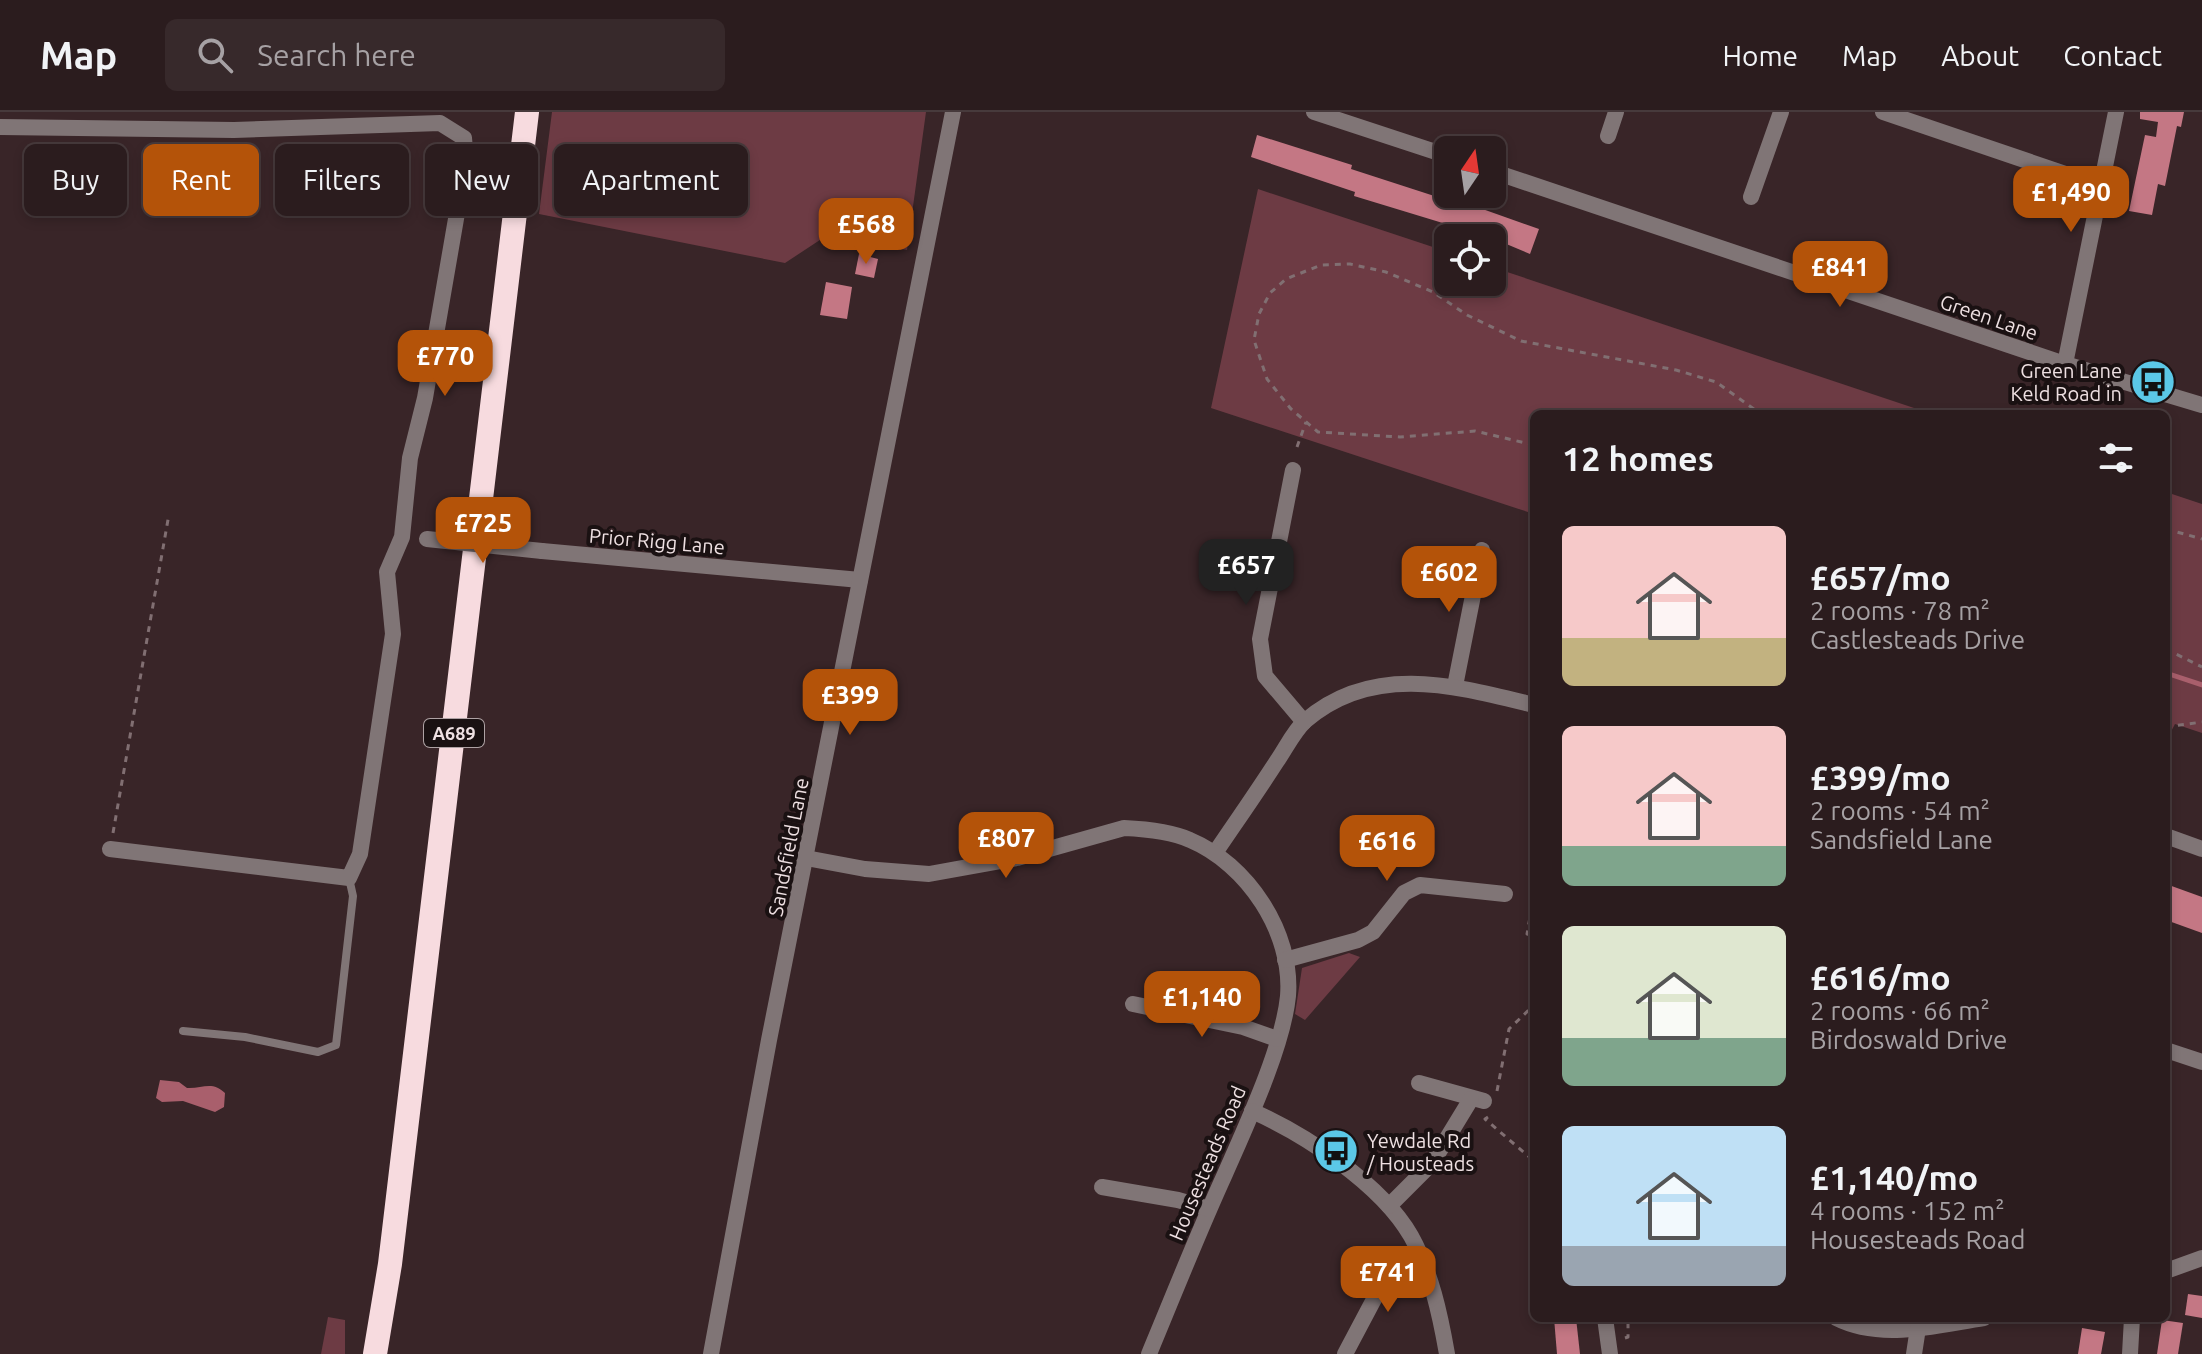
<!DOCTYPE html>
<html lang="en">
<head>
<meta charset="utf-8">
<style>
	body { margin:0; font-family:Ubuntu,sans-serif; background:#37292b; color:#f1f3f6; height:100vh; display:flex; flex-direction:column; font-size:30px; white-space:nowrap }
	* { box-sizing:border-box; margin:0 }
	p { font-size:26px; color:#a6a1a4 }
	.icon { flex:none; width:44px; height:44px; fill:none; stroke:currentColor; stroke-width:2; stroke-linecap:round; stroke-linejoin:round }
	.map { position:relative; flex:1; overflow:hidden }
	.details { position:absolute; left:1530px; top:298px; width:640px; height:912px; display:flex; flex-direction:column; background:#2b1c1e; border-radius:12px; box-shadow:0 4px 12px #0003,0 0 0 2px #473a3c }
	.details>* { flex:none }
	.top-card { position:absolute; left:24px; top:32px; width:760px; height:72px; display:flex; gap:16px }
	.needle { width:52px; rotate:13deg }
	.controls { position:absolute; left:1434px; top:24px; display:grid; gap:16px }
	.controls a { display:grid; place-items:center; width:72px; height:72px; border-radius:12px; background:#2b1c1e; box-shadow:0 4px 12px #0003,0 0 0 2px #473a3c; font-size:40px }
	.price { position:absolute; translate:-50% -68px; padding:0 18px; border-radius:16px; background:#b45309; color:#fff; font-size:26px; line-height:52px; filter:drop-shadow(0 2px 4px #0008) }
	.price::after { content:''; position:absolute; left:50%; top:48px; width:24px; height:18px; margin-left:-12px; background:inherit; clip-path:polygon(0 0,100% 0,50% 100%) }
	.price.selected { background:#222; color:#fff }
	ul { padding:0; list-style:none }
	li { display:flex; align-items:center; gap:24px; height:200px; padding:0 32px }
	li span { display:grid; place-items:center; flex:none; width:224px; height:160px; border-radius:12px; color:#555 }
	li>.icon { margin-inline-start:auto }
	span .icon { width:96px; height:96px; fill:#fffc; stroke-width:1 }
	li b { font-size:34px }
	h2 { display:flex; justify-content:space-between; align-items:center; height:96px; padding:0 32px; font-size:34px }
	.chip { padding:0 28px; border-radius:12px; background:#2b1c1e; box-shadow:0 4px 12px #0003,0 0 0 2px #473a3c; font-size:28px; line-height:72px }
	.chip.selected { background:#b45309; color:#fff }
	header { display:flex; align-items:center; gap:48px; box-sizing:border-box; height:112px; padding:0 40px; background:#2b1c1e; border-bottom:2px solid #473a3c }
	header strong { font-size:38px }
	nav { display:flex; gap:44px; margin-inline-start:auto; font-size:28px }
	.search { width:560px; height:72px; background:#37292b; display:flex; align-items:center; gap:20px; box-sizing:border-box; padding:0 28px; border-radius:12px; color:#a6a1a4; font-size:30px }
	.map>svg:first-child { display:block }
	.green { fill:#6d3b44 }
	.water { fill:#a95f6c }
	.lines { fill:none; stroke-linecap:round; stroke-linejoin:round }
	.stream { stroke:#a95f6c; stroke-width:5 }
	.building { fill:#c47784 }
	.path { stroke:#816f72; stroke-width:3; stroke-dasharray:6 6; stroke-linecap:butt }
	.lane { stroke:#807576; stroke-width:8 }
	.street { stroke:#807576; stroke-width:16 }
	.highway { stroke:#f7dbdf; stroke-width:24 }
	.street-bridge { stroke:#807576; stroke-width:16 }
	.labels { text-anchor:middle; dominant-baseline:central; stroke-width:8; stroke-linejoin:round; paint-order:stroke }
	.shield { fill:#1a1112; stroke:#aea2a4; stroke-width:2 }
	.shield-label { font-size:18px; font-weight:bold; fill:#eee0e2 }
	.street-label { font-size:20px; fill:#eee0e2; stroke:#1a1112 }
	.poi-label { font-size:20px; fill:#eee0e2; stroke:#1a1112; text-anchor:end }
</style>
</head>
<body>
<header>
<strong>Map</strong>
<div class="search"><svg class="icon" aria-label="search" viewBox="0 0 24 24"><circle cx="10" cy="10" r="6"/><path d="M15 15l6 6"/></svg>Search here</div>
<nav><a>Home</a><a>Map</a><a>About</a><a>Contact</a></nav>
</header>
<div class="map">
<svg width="2202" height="1242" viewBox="0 0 2202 1242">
	<rect width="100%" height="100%" fill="#392528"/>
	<!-- green -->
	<g class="green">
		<polygon points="552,0 926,0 907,138 826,124 785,151 539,102"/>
		<polygon points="1258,77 1448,140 1448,170 1492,170 1492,155 1932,302 1534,302 1534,402 1211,296"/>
		<polygon points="2166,380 2202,392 2202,621 2175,612 2166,629"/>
		<polygon points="1349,841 1360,845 1305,908 1295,902 1302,856"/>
		<polygon points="328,1205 345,1208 345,1242 321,1242"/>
	</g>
	<!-- water -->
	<path class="water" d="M160,968L179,970L187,976C202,977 212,968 225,981L224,995L215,1000L183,989L162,990L156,986Z"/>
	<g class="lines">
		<!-- stream -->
		<polyline class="stream" points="2166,561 2202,573"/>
	</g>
	<!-- building -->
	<g class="building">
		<polygon points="2140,0 2184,0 2181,15 2177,14 2165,74 2158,72 2152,103 2129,99 2145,23 2156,25 2158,10 2140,7"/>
		<polygon points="1257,23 1352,53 1351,57 1459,92 1460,89 1539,117 1530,142 1492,126 1354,84 1355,80 1251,45"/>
		<polygon points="859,142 878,147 874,166 855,162"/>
		<polygon points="826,170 852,175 847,207 820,203"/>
		<polygon points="2166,772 2202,785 2202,821 2166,808"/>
		<polygon points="2188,1182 2202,1184 2202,1206 2185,1203"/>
		<polygon points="1554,1206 1576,1206 1580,1242 1557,1242"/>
		<polygon points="2162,1208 2183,1211 2178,1242 2157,1242"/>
		<polygon points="2082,1216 2105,1220 2101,1242 2078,1242"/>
	</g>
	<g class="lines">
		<!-- path -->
		<g class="path">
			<polyline points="1534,333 1475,319 1400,325 1318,320 1291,297 1267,267 1254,228 1259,202 1270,181 1286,167 1321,153 1350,152 1386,160 1433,180 1467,203 1521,229 1676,258 1716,270 1761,302"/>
			<polyline points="1297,335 1306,310"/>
			<polyline points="2166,417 2202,427"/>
			<polyline points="2166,537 2202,555"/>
			<polyline points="2166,615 2202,610"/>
			<polyline points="113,721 169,402"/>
			<polyline points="1534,783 1527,822 1534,824"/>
			<polyline points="1497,979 1509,917 1534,893"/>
			<polyline points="1488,1005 1485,1007 1534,1049"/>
			<polyline points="1625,1226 1628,1225 1628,1206"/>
		</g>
		<!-- lane -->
		<polyline class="lane" points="183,919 245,925 318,940 336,933 353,784 349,766"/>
		<!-- street -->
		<g class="street">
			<polyline points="1314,0 1448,44"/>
			<polyline points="1883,0 2101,74"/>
			<polyline points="0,15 234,18 440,11 464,26 466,49 425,286 410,346 402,425 387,460 393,522 360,742 349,766 110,737"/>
			<polyline points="1608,24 1616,0"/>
			<polyline points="1492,59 2065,252 2202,293"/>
			<polyline points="1751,85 1781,0"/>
			<polyline points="2065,252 2116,0"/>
			<polyline points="1293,358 1260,527 1265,564 1304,610"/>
			<polyline points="542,439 860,468"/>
			<polyline points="1455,574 1482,438"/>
			<polyline points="2166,724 2202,737"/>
			<path d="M1215,741C1236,710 1257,680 1277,649C1286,636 1294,619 1305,609C1373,550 1457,574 1534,593"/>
			<path d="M806,746L865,757L929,762L1017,746L1124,716C1145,717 1170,719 1190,728C1247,752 1293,820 1288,884C1283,935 1246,1014 1225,1062C1198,1121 1174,1182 1149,1242"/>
			<polyline points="1285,848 1358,828 1373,820 1404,781 1420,773 1505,782"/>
			<polyline points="1133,892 1243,915 1277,927"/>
			<polyline points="2166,938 2202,950"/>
			<polyline points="1419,971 1484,989"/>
			<path d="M1252,999C1306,1023 1381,1072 1411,1124C1431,1160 1440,1202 1447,1242"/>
			<polyline points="1102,1075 1178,1088 1209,1097"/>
			<polyline points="1389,1094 1432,1051 1471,987"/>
			<polyline points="2166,1159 2202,1146"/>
			<polyline points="1605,1206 1610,1242"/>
			<path d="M1836,1206C1881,1229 1937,1213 1984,1206"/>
			<polyline points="711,1242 769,928 953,0"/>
			<polyline points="1345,1242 1381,1174 1422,1151"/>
			<polyline points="1914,1242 1918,1216"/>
			<polyline points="2130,1242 2132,1206"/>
		</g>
		<!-- highway -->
		<polyline class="highway" points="375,1242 390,1152 527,0"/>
		<!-- street-bridge -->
		<polyline class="street-bridge" points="427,427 542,439"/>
	</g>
	<!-- icons -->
	<defs>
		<g id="bus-disc" transform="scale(2.3)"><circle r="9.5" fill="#5bc8e7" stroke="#1a1112"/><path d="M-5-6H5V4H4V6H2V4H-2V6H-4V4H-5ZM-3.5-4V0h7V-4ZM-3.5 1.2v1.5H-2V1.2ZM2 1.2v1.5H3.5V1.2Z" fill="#111"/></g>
	</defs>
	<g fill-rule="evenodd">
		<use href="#bus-disc" x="2153" y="270"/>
		<use href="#bus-disc" x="1336" y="1039"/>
	</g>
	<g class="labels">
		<!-- shield labels -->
		<rect class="shield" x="424" y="607" width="60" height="28" rx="6"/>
		<g class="shield-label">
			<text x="454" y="621">A689</text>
		</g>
		<!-- street labels -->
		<g class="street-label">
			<text transform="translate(1989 205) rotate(19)">Green Lane</text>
			<text transform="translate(657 429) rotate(5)">Prior Rigg Lane</text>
			<text transform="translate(788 735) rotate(-79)">Sandsfield Lane</text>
			<text transform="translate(1207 1051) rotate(-67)">Housesteads Road</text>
		</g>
		<!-- poi labels -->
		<g class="poi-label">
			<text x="2122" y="258">Green Lane<tspan x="2122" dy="23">Keld Road in</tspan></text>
			<text x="1367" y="1028" text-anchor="start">Yewdale Rd<tspan x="1367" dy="23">/ Housteads</tspan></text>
		</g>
	</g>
</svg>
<div class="controls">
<a><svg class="needle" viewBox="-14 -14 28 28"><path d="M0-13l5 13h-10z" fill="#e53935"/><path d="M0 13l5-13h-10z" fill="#a6a1a4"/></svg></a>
<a><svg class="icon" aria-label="locate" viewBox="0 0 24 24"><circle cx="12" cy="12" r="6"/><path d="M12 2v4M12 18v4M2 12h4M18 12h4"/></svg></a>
</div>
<b class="price" style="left:2071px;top:122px">£1,490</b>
<b class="price" style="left:866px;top:154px">£568</b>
<b class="price" style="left:1840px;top:197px">£841</b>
<b class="price" style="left:445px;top:286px">£770</b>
<b class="price" style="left:483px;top:453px">£725</b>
<b class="price selected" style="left:1246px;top:495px">£657</b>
<b class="price" style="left:1449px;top:502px">£602</b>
<b class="price" style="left:850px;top:625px">£399</b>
<b class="price" style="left:1006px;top:768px">£807</b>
<b class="price" style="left:1387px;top:771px">£616</b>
<b class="price" style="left:1202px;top:927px">£1,140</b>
<b class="price" style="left:1388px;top:1202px">£741</b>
<div class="top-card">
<a class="chip">Buy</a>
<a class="chip selected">Rent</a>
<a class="chip">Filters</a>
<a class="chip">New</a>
<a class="chip">Apartment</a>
</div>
<section class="details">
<h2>12 homes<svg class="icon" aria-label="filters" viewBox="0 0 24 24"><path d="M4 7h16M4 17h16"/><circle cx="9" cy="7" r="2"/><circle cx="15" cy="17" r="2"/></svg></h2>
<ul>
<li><span style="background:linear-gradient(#f6c9c9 70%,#c2b280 0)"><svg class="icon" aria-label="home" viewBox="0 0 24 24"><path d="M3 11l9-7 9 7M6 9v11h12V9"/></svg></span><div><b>£657/mo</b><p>2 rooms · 78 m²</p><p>Castlesteads Drive</p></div></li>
<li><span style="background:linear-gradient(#f6c9c9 75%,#7fa58c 0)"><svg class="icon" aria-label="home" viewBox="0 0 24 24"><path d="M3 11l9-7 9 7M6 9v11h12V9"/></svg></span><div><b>£399/mo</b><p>2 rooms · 54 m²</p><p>Sandsfield Lane</p></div></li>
<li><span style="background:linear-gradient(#dfe7d0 70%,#7fa58c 0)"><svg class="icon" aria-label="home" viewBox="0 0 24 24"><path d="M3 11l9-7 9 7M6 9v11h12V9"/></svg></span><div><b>£616/mo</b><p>2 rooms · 66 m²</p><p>Birdoswald Drive</p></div></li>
<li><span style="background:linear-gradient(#bfe0f5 75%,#9aa5b1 0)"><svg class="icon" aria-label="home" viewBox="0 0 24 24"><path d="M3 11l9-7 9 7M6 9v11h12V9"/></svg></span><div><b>£1,140/mo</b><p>4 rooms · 152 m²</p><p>Housesteads Road</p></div></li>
</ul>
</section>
</div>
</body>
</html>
